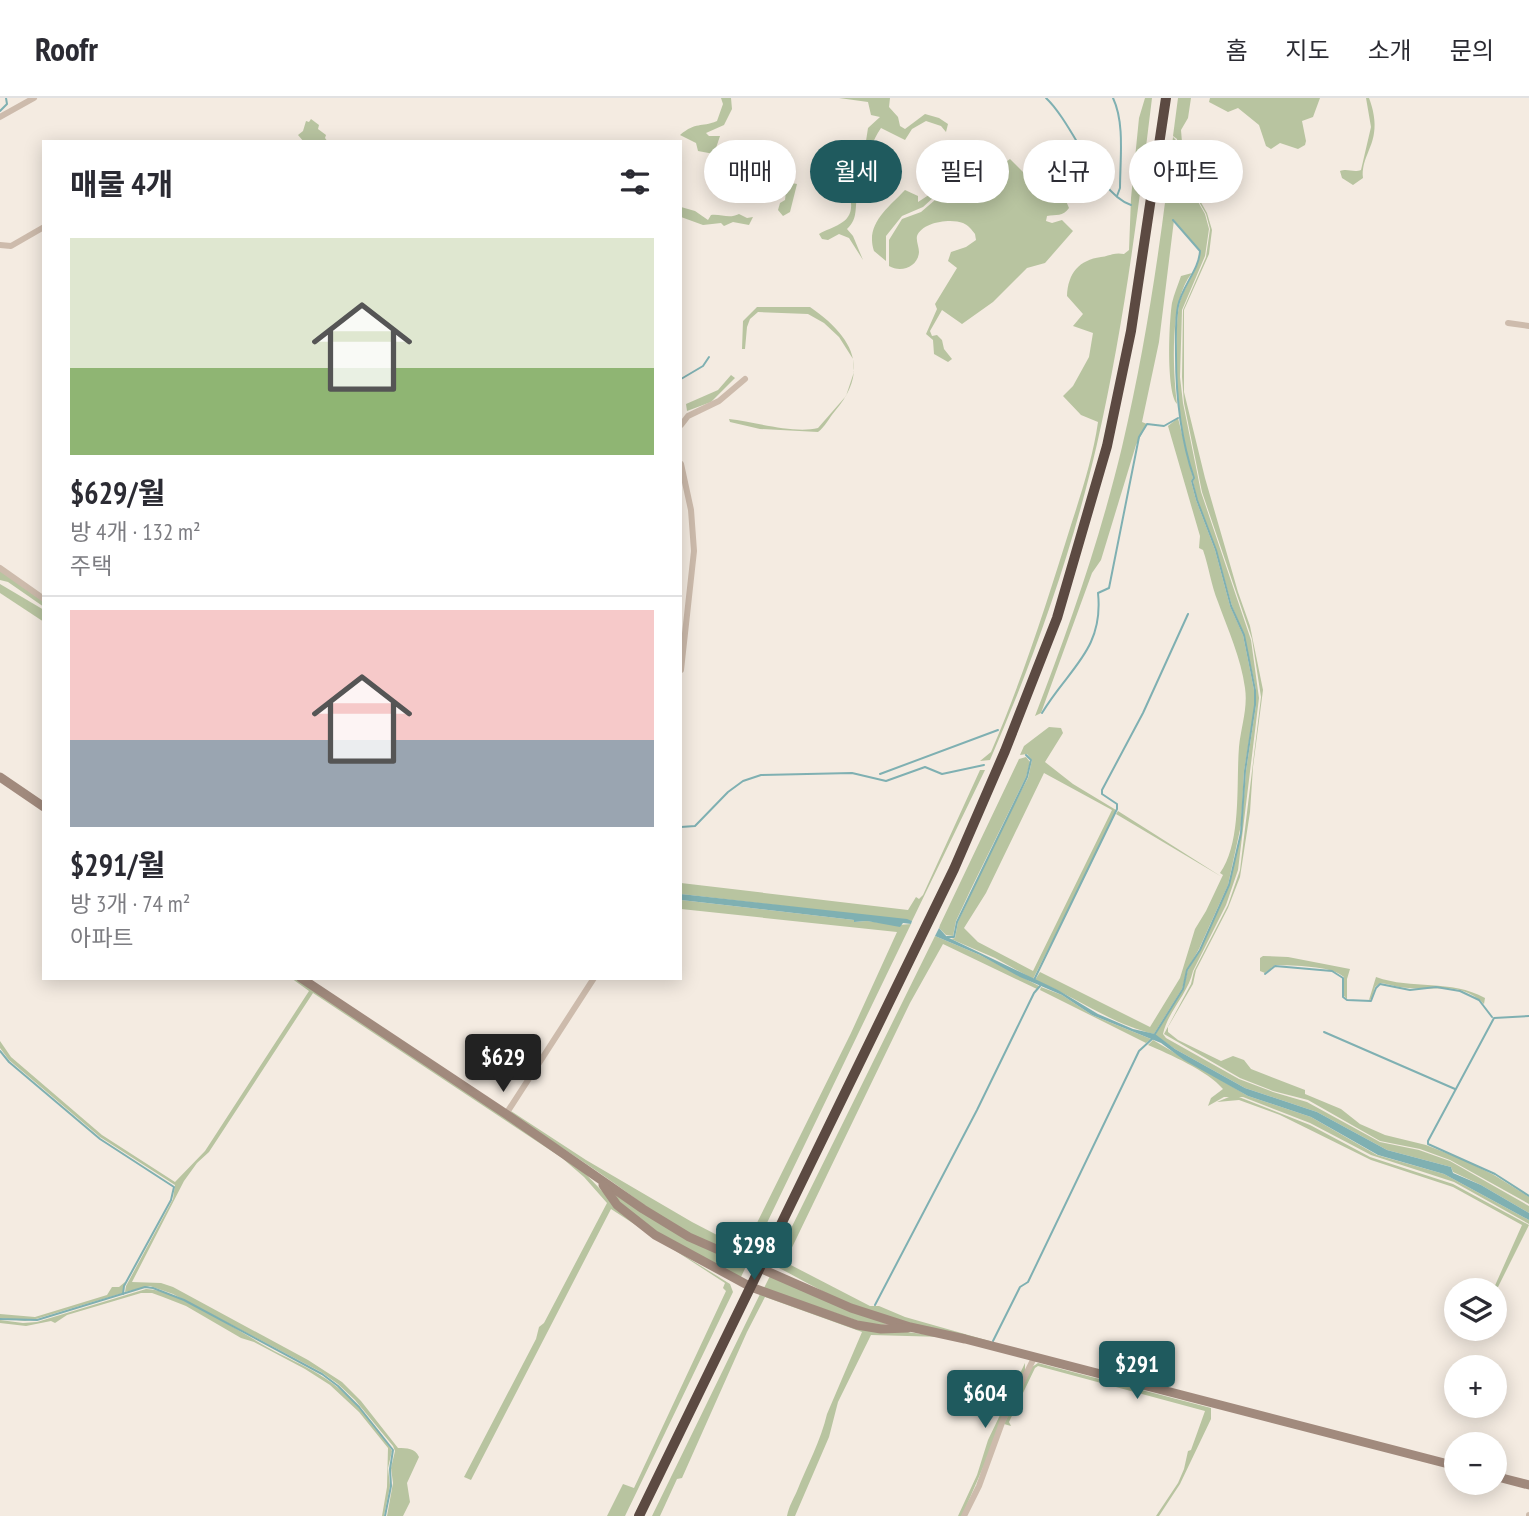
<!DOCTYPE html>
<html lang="ko">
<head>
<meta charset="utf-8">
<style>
	body { margin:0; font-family:"PT Sans Narrow","Noto Sans KR",sans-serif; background:#f2f2f3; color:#2b2b33; height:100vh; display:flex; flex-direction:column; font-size:26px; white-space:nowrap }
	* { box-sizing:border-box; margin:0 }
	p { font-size:23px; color:#7c7c81 }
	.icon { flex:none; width:38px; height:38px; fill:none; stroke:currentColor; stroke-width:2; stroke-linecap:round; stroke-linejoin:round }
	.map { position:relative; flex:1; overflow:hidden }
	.details { position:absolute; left:42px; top:42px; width:640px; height:840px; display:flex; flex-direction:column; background:#fff; border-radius:0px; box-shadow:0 4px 18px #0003 }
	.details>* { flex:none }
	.banner { position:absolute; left:704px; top:42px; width:665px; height:63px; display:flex; gap:14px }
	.buttons { position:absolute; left:1444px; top:1180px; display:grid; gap:14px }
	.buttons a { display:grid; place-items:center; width:63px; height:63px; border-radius:50%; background:#fff; box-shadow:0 4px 18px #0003; font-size:35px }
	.price { position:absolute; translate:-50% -60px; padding:0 16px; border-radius:7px; background:#1f5a5e; color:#fff; font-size:23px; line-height:46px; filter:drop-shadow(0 2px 4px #0008) }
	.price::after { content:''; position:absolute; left:50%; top:42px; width:21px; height:16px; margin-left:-10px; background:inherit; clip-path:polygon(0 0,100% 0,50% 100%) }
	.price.on { background:#222; color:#fff }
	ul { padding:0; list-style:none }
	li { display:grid; align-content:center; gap:14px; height:371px; padding:0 28px }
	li+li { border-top:2px solid #e1e1e2 }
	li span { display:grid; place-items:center; height:217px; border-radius:0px; color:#555 }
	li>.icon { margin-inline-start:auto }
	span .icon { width:126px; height:126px; fill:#fffc; stroke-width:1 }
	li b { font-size:30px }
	h2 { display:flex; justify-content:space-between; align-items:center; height:84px; padding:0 28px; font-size:30px }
	.chip { padding:0 24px; border-radius:32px; background:#fff; box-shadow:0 4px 18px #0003; font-size:24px; line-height:63px }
	.chip.on { background:#1f5a5e; color:#fff }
	header { display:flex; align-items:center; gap:42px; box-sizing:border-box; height:98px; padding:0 35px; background:#fff; border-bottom:2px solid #e1e1e2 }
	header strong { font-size:33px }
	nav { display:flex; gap:38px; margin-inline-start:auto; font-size:24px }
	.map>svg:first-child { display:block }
	.green { fill:#b8c4a0; fill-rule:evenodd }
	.water { fill:#7fb0b2 }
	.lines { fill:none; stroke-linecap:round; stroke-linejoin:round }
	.stream { stroke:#7fb0b2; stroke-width:2 }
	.street { stroke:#cdbbac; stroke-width:6 }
	.secondary { stroke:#a18a7d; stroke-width:9 }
	.highway { stroke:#5c4a42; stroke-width:10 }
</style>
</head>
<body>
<header>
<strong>Roofr</strong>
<nav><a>홈</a><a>지도</a><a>소개</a><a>문의</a></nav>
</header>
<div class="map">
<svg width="1529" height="1418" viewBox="0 0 1529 1418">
	<rect width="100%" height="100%" fill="#f4ebe1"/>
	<!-- green -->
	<g class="green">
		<path d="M721,0H731L732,11L724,27L706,35L709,38H720L714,56L698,53L696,45L680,37C697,23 700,30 717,23L723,6Z"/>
		<path d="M839,0H890L889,9L898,19L900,28L905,31L925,16L939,20L948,26L946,34L941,28L926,23L912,31L905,42L881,30C872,42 870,57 862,67C863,70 865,75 865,77C866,84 861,87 859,93C853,107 860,119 847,131L853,138L863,162L849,140L839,136L828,142L822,141L819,136C833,128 853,126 851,105L838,103L848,90L845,72L862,58L859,52L866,43L868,30L880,19L871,17L868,4Z"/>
		<path d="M1145,0H1152C1138,116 1123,232 1097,346C1072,454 1034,561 990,662L980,663L991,654C1023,580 1047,504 1071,427C1082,393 1093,359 1098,324L1081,317L1063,298L1073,288L1089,259L1093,235L1073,228L1083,216L1067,198C1068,175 1079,162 1101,159C1110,158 1114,154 1124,156L1129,152L1131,100L1139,20Z"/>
		<polygon points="1178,0 1191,0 1188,20 1181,32 1184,69 1186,78 1207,115 1212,132 1209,156 1184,212 1184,294 1205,380 1238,494 1250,528 1263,592 1253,669 1250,714 1240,779 1228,810 1196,872 1193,886 1168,929 1168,934 1178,942 1221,963 1233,958 1244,962 1251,971 1305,992 1305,996 1341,1011 1360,1026 1385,1037 1426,1047 1464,1062 1494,1077 1529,1099 1529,1106 1450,1062 1420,1051 1380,1043 1308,1002 1273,993 1240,980 1164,936 1191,886 1194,873 1228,807 1240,772 1261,599 1252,541 1202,394 1184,305 1182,279 1183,212 1206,159 1210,131 1206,116 1183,76 1177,41 1173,38"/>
		<polygon points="1210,0 1320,0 1313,19 1302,23 1306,43 1305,47 1298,51 1280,45 1271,51 1266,48 1259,27 1238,10 1228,14 1209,4"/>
		<path d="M1366,0H1369C1373,10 1376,24 1374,35C1372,51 1361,63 1363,80L1353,87L1342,80L1340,73C1348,70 1353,75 1361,72L1371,29Z"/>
		<polygon points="311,21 319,27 318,31 326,37 325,40 328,44 304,44 298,37 303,33 306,23 309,24"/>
		<path d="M1173,39L1176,42L1180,57L1182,76L1205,116L1209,131L1205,158L1182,212L1180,279L1183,305L1201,394L1251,542L1259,600L1238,772L1226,807L1193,873C1188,896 1168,913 1163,936L1166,940L1239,981L1273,994L1307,1004L1380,1044L1419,1052L1450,1063L1529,1108V1115L1481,1087L1453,1074L1451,1069L1387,1052L1317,1014L1245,990L1175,951L1155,937L1183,891L1188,872L1200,852L1229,787L1241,736L1246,673L1256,607V592L1244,537L1232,508L1216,452L1197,402L1193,383L1194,380C1181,339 1176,299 1177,257C1177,241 1176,223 1179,208C1183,188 1200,171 1200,153L1174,122L1159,244L1142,324L1147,326L1136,347L1101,462L1092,475L1041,615L1035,618C1069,530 1100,441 1122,349C1146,247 1161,144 1173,39Z"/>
		<path d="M787,55L792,58L793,80C783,79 777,82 770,88C757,71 772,59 787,55Z"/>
		<path d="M1010,61L1037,88L1046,78C1057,87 1064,97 1069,110C1063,119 1056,116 1047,118L1046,123L1052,125L1062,122L1073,133L1045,165L1027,170L993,204L962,226L942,212L930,233L932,238L937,237L942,242L944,251L952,261L948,264L934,256L933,242L926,236L937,211L935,206L957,170L948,163L951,154L966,149L976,142L975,136C972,132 968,127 963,125C951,120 922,124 917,138C916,143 919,149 919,154C918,169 901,175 889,168V142L902,121L921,114L949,90L983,75L970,77L946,88L923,109L902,118L886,138V163L874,153C865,126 888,110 905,92L918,98V104L958,78L980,72L992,74Z"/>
		<polygon points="787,84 797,86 790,114 783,118 778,112 780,105 785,102"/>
		<path d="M681,109L695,113L708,122L711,117C722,116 729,121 739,116L747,120L753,119L749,127L733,124L724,128L721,125L703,127L681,119Z"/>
		<path d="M1192,175C1169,202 1173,272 1177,306C1166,293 1169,223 1172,205C1174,196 1178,187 1181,178Z"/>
		<path d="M757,209H810C852,238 871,271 835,313C829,320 825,329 818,334L760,331L730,324L729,321C755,324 794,336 818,330L846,298L854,274L853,261L839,239L824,225L808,216L758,214L750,221L747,229L745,251H742L743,223Z"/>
		<polygon points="731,277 735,280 711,304 687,313 686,306 718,292"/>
		<path d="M1178,320L1193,380L1191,383L1196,402L1215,452L1230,508L1243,537L1254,592L1255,607L1244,673L1241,727L1228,787L1199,851L1187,872L1182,891L1154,936C1111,926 1076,899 1035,882L1040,874L1150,929L1180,880L1195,831L1206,813L1222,779L1116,716L1118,713L1222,779L1223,777L1220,775C1242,744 1236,686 1239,649C1241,629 1248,610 1245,590C1241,560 1228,532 1218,504C1211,487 1209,469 1203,452L1199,450L1200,438L1168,328Z"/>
		<polygon points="0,472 44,503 44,509 8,484 0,482"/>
		<polygon points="0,486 44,512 44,524 0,495"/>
		<path d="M1049,629L1061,630L1063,635L1045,664L1073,686L1116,712L1090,768L1033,881L995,860L951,841L955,840L958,824L1008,717L1028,680L1032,662L1027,656L1020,657L1024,648ZM1044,675L1112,712L1033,873L978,844L964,830L986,795Z"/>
		<polygon points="1026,659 1030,664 1026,679 971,791 956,823 953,838 946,837 939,830 940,827 1019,661"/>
		<polygon points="980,672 985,672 912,823 681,796 681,785 908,812 916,799 919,801 923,797"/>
		<path d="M681,802L854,822V824L867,823L898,827L911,826L740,1181C696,1157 640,1135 611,1094L685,1141C633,1094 571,1056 512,1017L511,1013L586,1062L692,1124L717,1137L750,1139L851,935L897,834L681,811Z"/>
		<path d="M935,838L980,857L1039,888L1037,891L943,846L910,905L785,1164L870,1208H879L905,1219L993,1244C943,1234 894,1224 846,1204C821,1194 798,1179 773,1167Z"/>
		<path d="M1263,858L1288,859L1350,871L1347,881V901L1344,898V879C1330,867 1294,868 1275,867L1265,875L1260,873V860Z"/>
		<path d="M1376,879C1412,892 1451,881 1485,900L1484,906C1461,883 1436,893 1409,890C1399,890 1390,886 1380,885L1375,889L1372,901L1369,902Z"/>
		<path d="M291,880H296L577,1067L602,1093L656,1140L730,1186L733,1194L625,1418H607L623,1386L634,1390L726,1193L723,1190L725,1185L611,1111L471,1382L464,1379L536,1241L539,1229L544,1225L607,1105L584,1079L562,1060L313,895L209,1054L197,1065L184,1083L132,1184L161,1185L173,1189L308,1262L342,1284L361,1303L398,1350C407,1350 415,1350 419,1359L407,1385L410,1404L403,1418H387L393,1385L391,1370L395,1353L393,1348L355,1302L338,1286L321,1274L173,1196L150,1188L125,1194L126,1188L173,1101L175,1087L100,1039L9,962L0,950V943L11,959L102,1037L175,1084L205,1053L309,893Z"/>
		<polygon points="1041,889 1062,897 1092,917 1151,941 1146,945 1040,892"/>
		<path d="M1153,942L1248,998L1311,1019L1377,1057L1444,1076L1529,1122V1126L1454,1084L1371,1057L1310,1025L1243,999H1224L1208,1008L1211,1000L1223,991C1208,973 1169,956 1148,947Z"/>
		<polygon points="1229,999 1239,999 1310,1027 1370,1059 1453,1086 1529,1127 1495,1195 1493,1192 1522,1127 1453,1089 1371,1062 1280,1017 1239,1002 1217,1004"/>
		<polygon points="771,1176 885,1224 886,1226 875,1229 764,1190"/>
		<polygon points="125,1184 123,1195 36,1221 25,1223 0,1220 0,1216 35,1219 107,1197 112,1189 119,1189"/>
		<path d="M146,1191C181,1192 246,1239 280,1256C298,1265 316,1273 332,1285C350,1298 382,1333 392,1353L388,1370L390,1388L384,1418H382L387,1389L388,1350L359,1314L330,1287L305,1271L254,1244L241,1240L186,1208L163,1199L152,1195H141L67,1217L55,1225L51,1223L26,1228L0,1225V1222L23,1225L37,1224Z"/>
		<path d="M761,1194L820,1216L900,1233L944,1239L871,1237L838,1304L829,1339L795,1418H787C789,1408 793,1402 797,1393C807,1368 821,1342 827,1316L862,1234L765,1199L747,1234L682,1380L677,1381L660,1418H652Z"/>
		<polygon points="1025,1265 1025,1273 962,1418 958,1418 977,1377 988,1342"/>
		<polygon points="1038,1265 1211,1310 1211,1321 1180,1386 1159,1418 1156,1418 1178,1385 1184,1371 1188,1353 1191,1352 1205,1313 1038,1268 1035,1270 1009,1324 1011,1328 1004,1326 1032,1269"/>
	</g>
	<!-- water -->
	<g class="water">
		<polygon points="681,796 907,821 912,823 911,826 903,825 900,829 867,823 854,824 854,822 681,802"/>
		<polygon points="939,830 947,839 1058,892 1098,916 1133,931 1155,936 1175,951 1245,990 1317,1014 1387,1052 1451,1069 1453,1075 1481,1087 1529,1115 1529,1122 1444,1076 1378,1057 1311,1019 1248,998 1184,962 1161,945 1092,917 1062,897 1020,879 980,857 935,838"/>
	</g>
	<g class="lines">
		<!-- stream -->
		<g class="stream">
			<path d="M1046,0C1073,25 1098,97 1131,107"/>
			<path d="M1113,0C1125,25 1120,62 1120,90L1117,98"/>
			<polyline points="0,13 7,6 6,0"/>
			<polyline points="681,281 703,268 709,259"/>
			<path d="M1042,615C1068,571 1104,552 1098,495L1109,490L1139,339L1147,326L1164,328L1178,320"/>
			<polyline points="880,676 998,632"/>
			<polyline points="681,729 695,728 728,694 743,683 761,677 852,675 886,683 925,669 942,676 984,667"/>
			<polyline points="947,839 954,839 957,824 1027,679 1031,662 1026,657"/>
			<polyline points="1265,876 1275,868 1332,873 1343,880 1343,899 1347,902 1371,903 1376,890 1380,886 1410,892 1436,889 1460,893 1479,902 1492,919"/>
			<polyline points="1034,882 1117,711 1117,706 1102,696 1102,692 1143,615 1188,516"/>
			<polyline points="1529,918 1494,920 1428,1043 1428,1046 1495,1076 1529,1098"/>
			<polyline points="1324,934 1455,991"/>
			<path d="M1155,936L1183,891L1187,872L1200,852L1229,787L1241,735L1245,673L1255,607V592L1244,537L1231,508L1216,452L1197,402L1192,383L1194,380C1180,339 1176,299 1176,257C1176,241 1175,223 1178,208C1182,188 1199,172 1200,153L1173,122"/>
			<polyline points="0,953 9,964 100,1041 174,1089 171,1102 124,1188 123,1196"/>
			<polyline points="875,1207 977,1012 1034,895 1040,888"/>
			<polyline points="0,1221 37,1222 145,1189 153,1190 184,1202 322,1276 338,1288 359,1309 393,1352 390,1371 391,1388 385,1418"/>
			<polyline points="993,1243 1020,1189 1028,1184 1139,953 1152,941"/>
		</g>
		<!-- street -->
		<g class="street">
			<polyline points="0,19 34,0"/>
			<polyline points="0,147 11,148 44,129"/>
			<polyline points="1508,225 1529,228"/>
			<polyline points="681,327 688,318 719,303 745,281"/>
			<polyline points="681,366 691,412 694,453 681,572"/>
			<polyline points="0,470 44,501"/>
			<polyline points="506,1016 594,880"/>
			<polyline points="964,1418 979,1388 1003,1322 1034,1260"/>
			<polyline points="1529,1418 1529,1417"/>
		</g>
		<!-- secondary -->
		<g class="secondary">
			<polyline points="0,679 44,709"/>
			<polyline points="301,880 506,1016 643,1111 689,1139 851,1210 910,1229 965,1241 1456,1368"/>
			<polyline points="603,1087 617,1107 655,1137 751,1189 857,1227 881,1231 908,1230"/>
			<polyline points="1494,1378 1529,1387"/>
		</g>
		<!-- highway -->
		<polyline class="highway" points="639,1418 954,771 1005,653 1057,520 1107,348 1131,233 1166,0"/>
	</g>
</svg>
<div class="buttons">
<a><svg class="icon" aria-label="layers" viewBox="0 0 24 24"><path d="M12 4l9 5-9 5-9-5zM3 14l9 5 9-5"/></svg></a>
<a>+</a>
<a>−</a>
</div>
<b class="price on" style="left:503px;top:996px">$629</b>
<b class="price" style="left:754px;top:1184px">$298</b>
<b class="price" style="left:1137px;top:1303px">$291</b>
<b class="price" style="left:985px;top:1332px">$604</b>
<div class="banner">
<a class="chip">매매</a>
<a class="chip on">월세</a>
<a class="chip">필터</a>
<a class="chip">신규</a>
<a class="chip">아파트</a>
</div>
<section class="details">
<h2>매물 4개<svg class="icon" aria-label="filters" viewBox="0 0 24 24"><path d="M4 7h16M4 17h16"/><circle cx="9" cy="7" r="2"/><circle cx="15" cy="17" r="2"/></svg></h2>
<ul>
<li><span style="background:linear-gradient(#dfe7d0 60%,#8fb573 0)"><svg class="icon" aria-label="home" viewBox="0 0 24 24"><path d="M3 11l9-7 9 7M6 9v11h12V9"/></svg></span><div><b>$629/월</b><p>방 4개 · 132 m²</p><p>주택</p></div></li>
<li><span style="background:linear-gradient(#f6c9c9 60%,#9aa5b1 0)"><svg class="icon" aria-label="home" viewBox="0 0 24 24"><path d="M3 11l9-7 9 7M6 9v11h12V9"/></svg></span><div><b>$291/월</b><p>방 3개 · 74 m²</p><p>아파트</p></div></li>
</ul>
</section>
</div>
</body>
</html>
